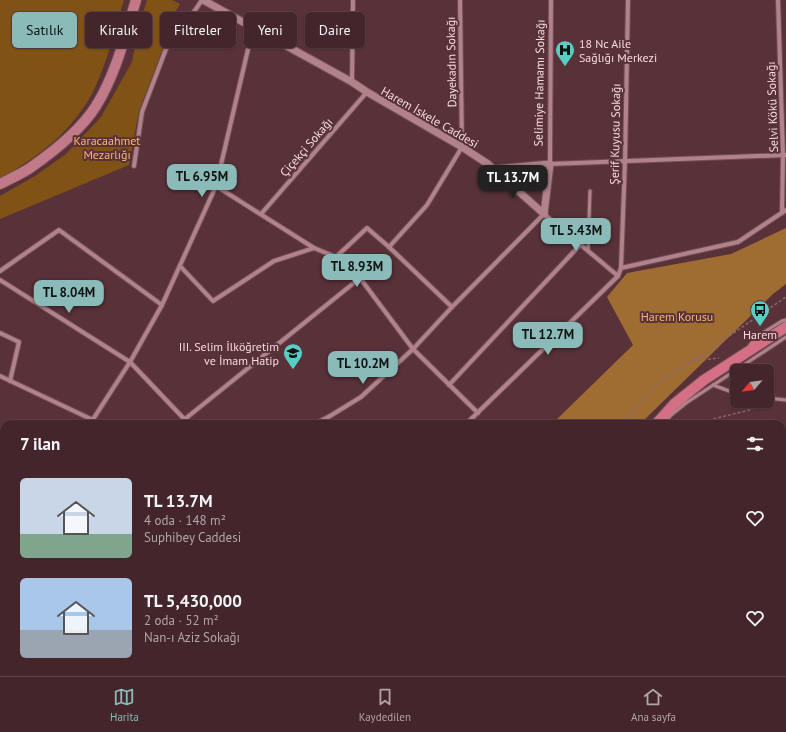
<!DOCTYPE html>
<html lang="tr">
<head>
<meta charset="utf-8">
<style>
	body { margin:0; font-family:"PT Sans",sans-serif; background:#4a2d33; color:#f1f3f6; height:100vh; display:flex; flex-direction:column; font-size:15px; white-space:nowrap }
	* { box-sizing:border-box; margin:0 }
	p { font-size:13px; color:#afa5a9 }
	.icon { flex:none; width:22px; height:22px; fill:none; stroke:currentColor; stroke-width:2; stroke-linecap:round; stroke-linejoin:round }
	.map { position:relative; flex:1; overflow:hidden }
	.side { position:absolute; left:0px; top:420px; width:786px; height:256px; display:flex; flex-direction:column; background:#43252b; border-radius:12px 12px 0 0; box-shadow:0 1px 3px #0004,0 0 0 1px #5b4247 }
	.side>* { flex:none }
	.guide { position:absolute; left:12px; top:12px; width:400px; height:36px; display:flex; gap:8px }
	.needle { width:26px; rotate:241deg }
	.fabs { position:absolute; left:730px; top:364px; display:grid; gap:8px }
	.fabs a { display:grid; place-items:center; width:44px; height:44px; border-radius:6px; background:#43252b; box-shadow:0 1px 3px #0004,0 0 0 1px #5b4247; font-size:20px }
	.price { position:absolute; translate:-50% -34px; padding:0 9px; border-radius:8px; background:#8bbbb9; color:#111; font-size:13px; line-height:26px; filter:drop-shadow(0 1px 2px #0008) }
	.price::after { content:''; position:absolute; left:50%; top:24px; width:12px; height:9px; margin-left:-6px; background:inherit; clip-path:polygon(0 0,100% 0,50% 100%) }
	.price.on { background:#222; color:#fff }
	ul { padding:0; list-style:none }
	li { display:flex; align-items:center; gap:12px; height:100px; padding:0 20px }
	li span { display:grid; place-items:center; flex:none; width:112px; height:80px; border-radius:6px; color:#555 }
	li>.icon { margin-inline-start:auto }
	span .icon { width:48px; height:48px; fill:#fffc; stroke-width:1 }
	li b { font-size:17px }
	h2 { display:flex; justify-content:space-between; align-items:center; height:48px; padding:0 20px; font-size:17px }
	.tag { padding:0 14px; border-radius:6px; background:#43252b; box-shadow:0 1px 3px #0004,0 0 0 1px #5b4247; font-size:14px; line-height:36px }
	.tag.on { background:#8bbbb9; color:#111 }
	.dock { display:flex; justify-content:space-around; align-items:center; height:56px; border-top:1px solid #5b4247; background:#43252b; font-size:11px; color:#afa5a9 }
	.dock a { display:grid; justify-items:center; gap:2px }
	.dock .on { color:#8bbbb9 }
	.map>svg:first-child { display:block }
	.green { fill:#815215 }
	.forest { fill:#9f6d32 }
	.water { fill:#3f0e5e }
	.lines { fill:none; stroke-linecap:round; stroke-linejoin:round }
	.service-casing { stroke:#714e55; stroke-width:5 }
	.minor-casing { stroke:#714e55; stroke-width:6 }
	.tertiary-casing { stroke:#714e55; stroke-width:9 }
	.secondary-casing { stroke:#714e55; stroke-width:12 }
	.primary-casing { stroke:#714e55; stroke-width:12 }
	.path { stroke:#8b686e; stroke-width:1.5; stroke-dasharray:3 2; stroke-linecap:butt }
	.service { stroke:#b18289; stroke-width:3 }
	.minor { stroke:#b18289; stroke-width:4 }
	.tertiary { stroke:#b18289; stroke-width:7 }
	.secondary { stroke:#c27988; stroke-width:10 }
	.primary { stroke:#d46f86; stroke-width:10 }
	.labels { text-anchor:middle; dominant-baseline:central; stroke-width:4; stroke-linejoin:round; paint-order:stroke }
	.poi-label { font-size:12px; fill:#f5dade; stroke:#593139; text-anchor:start }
	.street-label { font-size:12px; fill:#f5dade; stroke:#593139 }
	.park-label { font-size:12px; fill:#f9b870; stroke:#593139 }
</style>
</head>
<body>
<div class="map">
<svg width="786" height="676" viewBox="0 0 786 676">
	<rect width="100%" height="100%" fill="#593139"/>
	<!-- green -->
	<g class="green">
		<path d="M0,0H124C116,25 110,52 100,76C82,124 43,154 0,179Z"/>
		<polygon points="147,0 172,0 180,4 169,23 179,29 163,48 139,111 129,165 0,219 0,196 35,176 66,154 101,117 132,62 138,30"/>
	</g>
	<!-- forest -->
	<g class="forest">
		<polygon points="786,228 786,284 773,294 640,424 552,424 633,345 607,297 627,273 731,254"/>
		<polygon points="258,672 334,672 329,676 253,676"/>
	</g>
	<!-- water -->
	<g class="water">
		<polygon points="786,514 786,676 614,676 613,672 782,672 782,515"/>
		<polygon points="421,672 583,672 584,676 415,676"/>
	</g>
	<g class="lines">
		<!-- service casing -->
		<g class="service-casing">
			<g id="service">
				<polyline points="588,251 590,191"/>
				<polyline points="750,345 758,336 782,321 786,320"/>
				<polyline points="713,385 737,394"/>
				<polyline points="767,398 786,400"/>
				<polyline points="663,424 671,415 686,403 786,337"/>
				<polyline points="782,474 786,473"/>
				<polyline points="589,672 590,676"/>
			</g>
		</g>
		<!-- minor casing -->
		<g class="minor-casing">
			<g id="minor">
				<polyline points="551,0 550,164 786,155"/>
				<polyline points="778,0 783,155 782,213"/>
				<polyline points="352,82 353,0"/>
				<polyline points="134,166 142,112 166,49 181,31 202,0"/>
				<polyline points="216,186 314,248 336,257 360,278 413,349 478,413"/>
				<polyline points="261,214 367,92"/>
				<polyline points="389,247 427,205 462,147 460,0"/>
				<polyline points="336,257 367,228 389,247 452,307"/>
				<polyline points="180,266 213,301 274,261 314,248"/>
				<polyline points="621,268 625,162 628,0"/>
				<polyline points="0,271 59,230 162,305"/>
				<polyline points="0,280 130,362 189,424"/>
				<polyline points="0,333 19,342 10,381"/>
				<polyline points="0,376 93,420"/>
				<polyline points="449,385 580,245"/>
				<polyline points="185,419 360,278"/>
				<polyline points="90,424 130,362 162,305 216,186 253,28"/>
				<polyline points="315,424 330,416 361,397 413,349 452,307 544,214 618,276"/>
				<polyline points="466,424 618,276 621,268 738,242 786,210"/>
				<polyline points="0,556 4,552"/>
				<polyline points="0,643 4,639"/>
				<polyline points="199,672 202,676"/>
				<polyline points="45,676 51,672"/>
				<polyline points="248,676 253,672"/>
			</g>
		</g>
		<!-- tertiary casing -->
		<g class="tertiary-casing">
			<g id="tertiary">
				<polyline points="203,0 352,82 367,92 462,147 488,164 544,214"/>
				<polyline points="494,169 550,164 544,214"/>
			</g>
		</g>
		<!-- secondary casing -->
		<g class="secondary-casing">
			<path id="secondary" d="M0,184C10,179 21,174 30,168C53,152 81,130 96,106C116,74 125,36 136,0"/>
		</g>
		<!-- primary casing -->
		<g class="primary-casing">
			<g id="primary">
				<polyline points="656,424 674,404 704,380 786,327"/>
				<polyline points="782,490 786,490"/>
				<polyline points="339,676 344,672"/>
				<polyline points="361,676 366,672"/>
			</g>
		</g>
		<!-- path -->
		<g class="path">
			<polyline points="693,361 719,358"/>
			<polyline points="622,424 650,391 663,379 703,354 786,297"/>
			<polyline points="694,424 749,410 765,403"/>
			<polyline points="320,676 326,672"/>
			<polyline points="382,676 387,672"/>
		</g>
		<!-- service -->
		<use href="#service" class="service"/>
		<!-- minor -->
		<use href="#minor" class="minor"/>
		<!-- tertiary -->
		<use href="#tertiary" class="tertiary"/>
		<!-- secondary -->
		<use href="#secondary" class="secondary"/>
		<!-- primary -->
		<use href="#primary" class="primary"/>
	</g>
	<!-- icons -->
	<defs>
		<g id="hospital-pin" transform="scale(1)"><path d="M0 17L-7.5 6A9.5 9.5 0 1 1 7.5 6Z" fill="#56cec4" stroke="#593139"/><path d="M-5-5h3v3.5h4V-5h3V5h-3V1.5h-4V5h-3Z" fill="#111"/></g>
		<g id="bus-pin" transform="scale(1)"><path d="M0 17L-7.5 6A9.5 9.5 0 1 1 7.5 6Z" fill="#56cec4" stroke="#593139"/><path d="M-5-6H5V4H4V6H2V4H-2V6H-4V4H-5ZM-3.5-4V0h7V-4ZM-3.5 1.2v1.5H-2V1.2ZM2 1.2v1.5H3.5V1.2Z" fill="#111"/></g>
		<g id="school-pin" transform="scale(1)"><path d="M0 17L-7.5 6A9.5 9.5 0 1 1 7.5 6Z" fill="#56cec4" stroke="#593139"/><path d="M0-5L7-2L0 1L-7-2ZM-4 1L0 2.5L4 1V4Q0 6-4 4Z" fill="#111"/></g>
	</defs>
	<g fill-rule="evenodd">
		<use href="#hospital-pin" x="565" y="50"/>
		<use href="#bus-pin" x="760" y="310"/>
		<use href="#school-pin" x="293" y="353"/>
	</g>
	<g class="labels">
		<!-- poi labels -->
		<g class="poi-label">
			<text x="579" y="43">18 Nc Aile<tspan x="579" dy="14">Sağlığı Merkezi</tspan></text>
			<text x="760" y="334" text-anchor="middle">Harem</text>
			<text x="279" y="346" text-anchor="end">III. Selim İlköğretim<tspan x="279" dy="14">ve İmam Hatip</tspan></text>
		</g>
		<!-- street labels -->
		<g class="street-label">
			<text transform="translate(451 62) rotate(-91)">Dayekadın Sokağı</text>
			<text transform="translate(539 83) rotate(-89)">Selimiye Hamamı Sokağı</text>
			<text transform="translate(772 107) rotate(-92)">Selvi Kökü Sokağı</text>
			<text transform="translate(430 117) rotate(30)">Harem İskele Caddesi</text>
			<text transform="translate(615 134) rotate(-89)">Şerif Kuyusu Sokağı</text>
			<text transform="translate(306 147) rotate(-49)">Çiçekçi Sokağı</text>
		</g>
		<!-- park labels -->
		<g class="park-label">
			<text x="107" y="140">Karacaahmet<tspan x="107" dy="14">Mezarlığı</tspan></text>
			<text x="677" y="316">Harem Korusu</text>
		</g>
	</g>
</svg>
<div class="fabs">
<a><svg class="needle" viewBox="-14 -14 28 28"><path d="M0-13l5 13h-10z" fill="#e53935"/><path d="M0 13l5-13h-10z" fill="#afa5a9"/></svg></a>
</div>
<b class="price" style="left:202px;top:198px">TL 6.95M</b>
<b class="price on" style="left:513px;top:199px">TL 13.7M</b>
<b class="price" style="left:576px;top:252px">TL 5.43M</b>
<b class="price" style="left:357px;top:288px">TL 8.93M</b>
<b class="price" style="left:69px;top:314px">TL 8.04M</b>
<b class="price" style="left:548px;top:356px">TL 12.7M</b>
<b class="price" style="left:363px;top:385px">TL 10.2M</b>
<div class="guide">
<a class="tag on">Satılık</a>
<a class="tag">Kiralık</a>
<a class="tag">Filtreler</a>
<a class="tag">Yeni</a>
<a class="tag">Daire</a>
</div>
<section class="side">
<h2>7 ilan<svg class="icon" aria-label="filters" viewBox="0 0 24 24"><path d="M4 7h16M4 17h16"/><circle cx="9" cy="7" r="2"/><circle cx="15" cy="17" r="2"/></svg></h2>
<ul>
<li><span style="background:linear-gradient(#c9d6e8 70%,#7fa58c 0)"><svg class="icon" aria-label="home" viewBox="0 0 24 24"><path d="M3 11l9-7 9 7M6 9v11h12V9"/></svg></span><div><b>TL 13.7M</b><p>4 oda · 148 m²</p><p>Suphibey Caddesi</p></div><svg class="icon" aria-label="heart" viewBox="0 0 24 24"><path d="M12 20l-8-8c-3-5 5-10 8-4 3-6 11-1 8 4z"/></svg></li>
<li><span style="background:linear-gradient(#a9c7e8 65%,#9aa5b1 0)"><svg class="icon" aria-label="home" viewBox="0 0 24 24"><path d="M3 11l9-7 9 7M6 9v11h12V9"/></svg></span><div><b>TL 5,430,000</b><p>2 oda · 52 m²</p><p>Nan-ı Aziz Sokağı</p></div><svg class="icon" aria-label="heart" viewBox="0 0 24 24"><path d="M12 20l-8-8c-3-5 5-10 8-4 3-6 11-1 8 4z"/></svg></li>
</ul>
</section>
</div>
<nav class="dock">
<a class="on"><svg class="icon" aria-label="map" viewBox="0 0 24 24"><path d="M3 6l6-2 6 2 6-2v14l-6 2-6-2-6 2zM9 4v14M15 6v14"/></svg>Harita</a>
<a><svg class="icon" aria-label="saved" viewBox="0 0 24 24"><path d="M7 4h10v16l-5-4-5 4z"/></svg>Kaydedilen</a>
<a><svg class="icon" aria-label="home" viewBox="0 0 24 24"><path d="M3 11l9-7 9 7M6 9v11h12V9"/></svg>Ana sayfa</a>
</nav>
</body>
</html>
